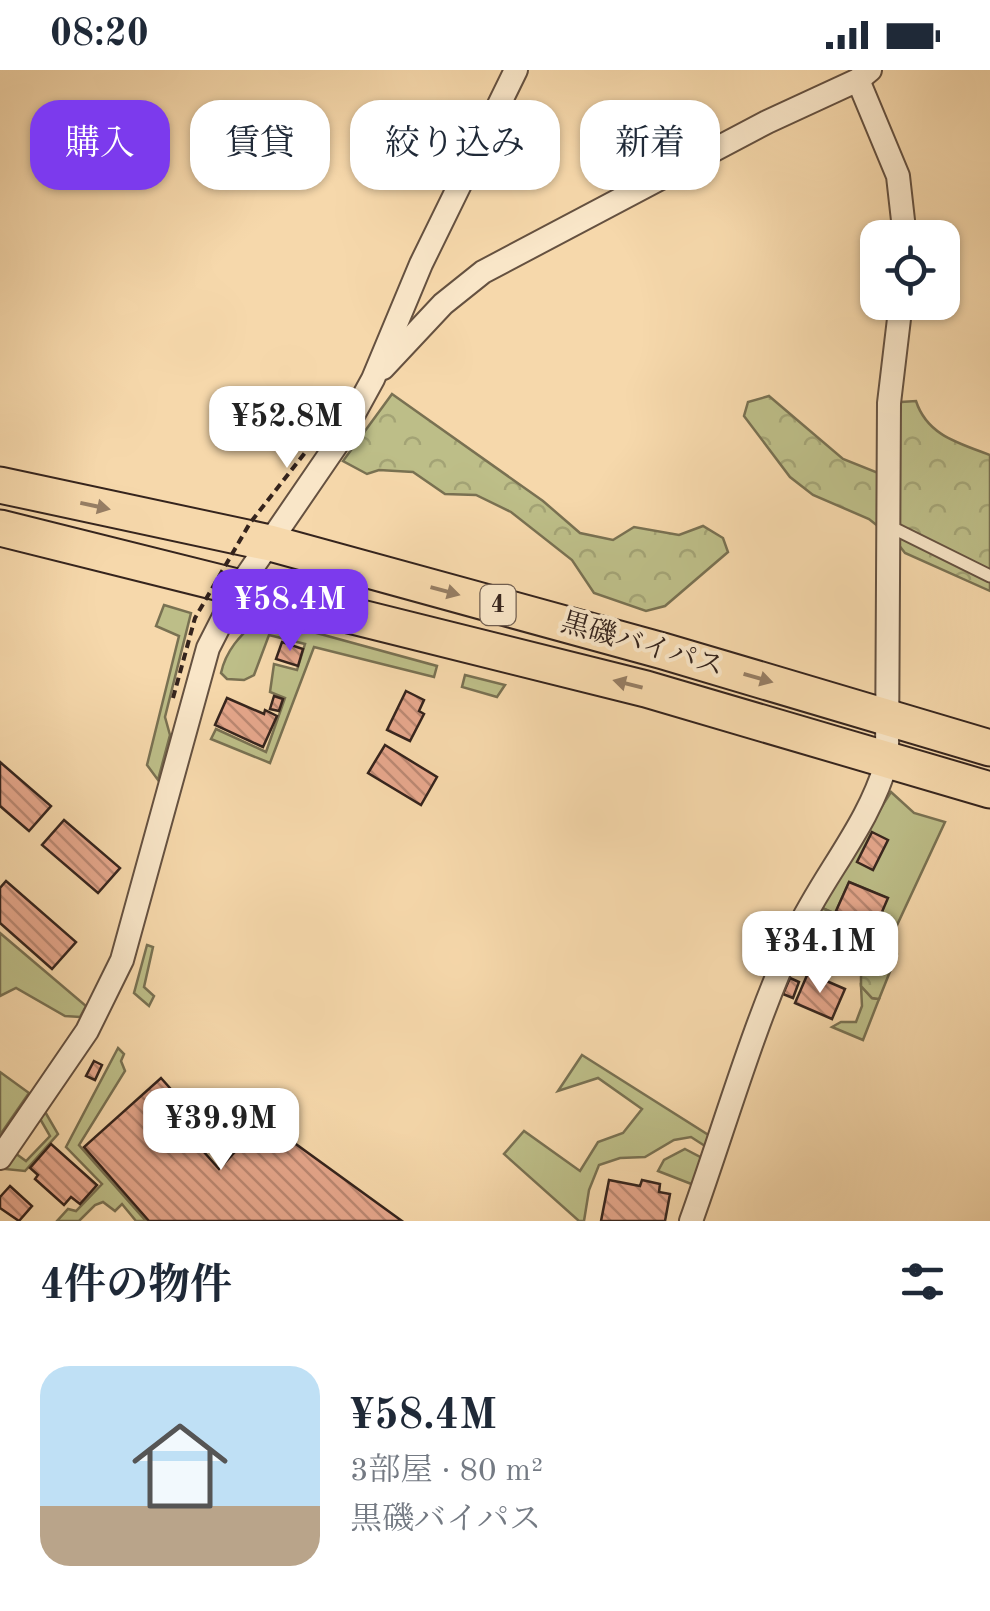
<!DOCTYPE html>
<html lang="ja">
<head>
<meta charset="utf-8">
<style>
	body { margin:0; font-family:"Old Standard TT","Noto Serif JP",serif; background:#f2f2f3; color:#1f2937; height:100vh; display:flex; flex-direction:column; font-size:38px; white-space:nowrap }
	* { box-sizing:border-box; margin:0 }
	p { font-size:32px; color:#747a83 }
	.icon { flex:none; width:55px; height:55px; fill:none; stroke:currentColor; stroke-width:2; stroke-linecap:round; stroke-linejoin:round }
	.map { position:relative; height:1151px; overflow:hidden }
	.sheet { display:flex; flex-direction:column; background:#fff; flex:1 }
	.sheet>* { flex:none }
	.banner { position:absolute; left:30px; top:30px; width:930px; height:90px; display:flex; gap:20px }
	.tools { position:absolute; left:860px; top:150px; display:grid; gap:20px }
	.tools a { display:grid; place-items:center; width:100px; height:100px; border-radius:20px; background:#fff; box-shadow:0 2px 8px #0004; font-size:50px }
	.price { position:absolute; translate:-50% -85px; padding:0 22px; border-radius:20px; background:#fff; color:#222; font-size:32px; line-height:65px; filter:drop-shadow(0 2px 5px #0008) }
	.price::after { content:''; position:absolute; left:50%; top:60px; width:30px; height:22px; margin-left:-15px; background:inherit; clip-path:polygon(0 0,100% 0,50% 100%) }
	.price.selected { background:#7c3aed; color:#fff }
	ul { padding:0; list-style:none }
	li { display:flex; align-items:center; gap:30px; height:250px; padding:0 40px }
	li+li { border-top:2px solid #e0e1e3 }
	li span { display:grid; place-items:center; flex:none; width:280px; height:200px; border-radius:30px; color:#555 }
	li>.icon { margin-inline-start:auto }
	span .icon { width:120px; height:120px; fill:#fffc; stroke-width:1 }
	li b { font-size:42px }
	h2 { display:flex; justify-content:space-between; align-items:center; height:120px; padding:0 40px; font-size:42px }
	.pill { padding:0 35px; border-radius:30px; background:#fff; box-shadow:0 2px 8px #0004; font-size:35px; line-height:90px }
	.pill.selected { background:#7c3aed; color:#fff }
	.status { display:flex; justify-content:space-between; align-items:center; height:70px; padding:0 50px; background:#fff; direction:ltr }
	.status svg { height:28px; fill:currentColor }
	.map>svg:first-child { display:block }
	.grass { fill:#bdbe88; stroke:#797152; stroke-width:2.5; fill-rule:evenodd }
	.forest { fill:url(#forest-crowns); stroke:#797152; stroke-width:2.5 }
	.building { fill:url(#building-back-hatch); stroke:#35241d; stroke-width:2.5 }
	.lines { fill:none; stroke-linecap:round; stroke-linejoin:round }
	.service-casing { stroke:#655140; stroke-width:15 }
	.minor-casing { stroke:#655140; stroke-width:26 }
	.trunk-casing { stroke:#35241d; stroke-width:39 }
	.service { stroke:#f9e6c8; stroke-width:11 }
	.minor { stroke:#f9e6c8; stroke-width:22 }
	.trunk { stroke:#f6d8ab; stroke-width:35 }
	.path-bridge { stroke:#35241d; stroke-width:4; stroke-dasharray:8 5; stroke-linecap:butt }
	.oneway { fill:#967e64 }
	.labels { text-anchor:middle; dominant-baseline:central; stroke-width:8; stroke-linejoin:round; paint-order:stroke }
	.shield { fill:#f9e6c8; stroke:#705e50; stroke-width:2.5 }
	.shield-label { font-size:25px; font-weight:bold; fill:#35241d }
	.street-label { font-size:28px; fill:#35241d; stroke:#f9e6c8 }
</style>
</head>
<body>
<div class="status"><b>08:20</b><svg viewBox="0 0 49 12"><path d="M0 12V9h3v3zM5 12V6h3v6zM10 12V3h3v9zM15 12V0h3v12zM26 1h20v11H26zM47 4h2v5h-2z"/></svg></div>
<div class="map">
<svg width="990" height="1151" viewBox="0 0 990 1151">
	<defs>
		<pattern id="forest-crowns" width="20" height="18" patternUnits="userSpaceOnUse" patternTransform="scale(2.5)"><rect width="20" height="18" fill="#bdbe88"/><path d="M2 6a3 3 0 1 1 6 0M12 15a3 3 0 1 1 6 0" fill="none" stroke="#a3a375"/></pattern>
		<pattern id="building-back-hatch" width="6" height="6" patternUnits="userSpaceOnUse" patternTransform="scale(2.5)"><rect width="6" height="6" fill="#e6a78c"/><path d="M-1 5l2 2M0 0l6 6M5-1l2 2" fill="none" stroke="#bb8872"/></pattern>
	</defs>
	<rect width="100%" height="100%" fill="#f6d8ab"/>
	<filter id="stains"><feTurbulence type="fractalNoise" baseFrequency=".002" numOctaves="4"/><feColorMatrix values="0 0 0 0 .2 0 0 0 0 .09 0 0 0 0 .02 0 0 0 .5 -.17"/></filter>
	<radialGradient id="worn" r=".72"><stop offset=".6" stop-color="#630" stop-opacity="0"/><stop offset="1" stop-color="#630" stop-opacity=".3"/></radialGradient>
	<!-- grass -->
	<g class="grass">
		<polygon points="164,535 191,543 165,647 170,665 158,710 147,695 179,566 156,556"/>
		<path d="M257,550H269L437,596L434,607L314,577L270,693L211,669L216,659L266,682L285,628L270,622L274,594L297,600L305,574L269,565L254,605L244,610L227,609L221,603C226,580 240,566 257,550Z"/>
		<polygon points="465,605 505,615 497,627 462,617"/>
		<path d="M891,722L914,743L945,752L891,868L822,838L849,788ZM849,812L887,828L875,858L836,841Z"/>
		<polygon points="0,863 86,936 80,947 65,946 16,918 0,926"/>
		<polygon points="147,875 153,877 144,917 154,926 149,936 134,923"/>
		<polygon points="861,916 872,928 879,929 863,970 832,957 841,952 856,952 862,936"/>
		<polygon points="118,978 124,984 121,991 125,1001 79,1075 146,1151 136,1151 122,1134 115,1141 103,1132 95,1135 79,1151 57,1151 68,1139 76,1141 102,1114 66,1077"/>
		<polygon points="582,985 710,1066 705,1076 691,1067 674,1070 645,1087 620,1088 599,1095 589,1120 584,1151 579,1151 504,1084 524,1061 580,1101 598,1072 623,1063 642,1039 598,1008 558,1021"/>
		<polygon points="0,1002 29,1023 0,1065"/>
		<polygon points="44,1040 58,1064 25,1101 5,1099 15,1083 26,1091 50,1066 39,1047"/>
		<polygon points="685,1079 702,1088 694,1115 658,1101 664,1090"/>
	</g>
	<!-- forest -->
	<g class="forest">
		<polygon points="392,324 543,431 580,463 613,470 634,457 679,465 703,456 723,468 728,482 665,536 646,541 594,523 572,490 511,442 476,425 445,424 413,402 379,400 367,404 343,391"/>
		<path d="M769,326L843,389L893,409L901,332L916,331C927,365 958,373 990,385V521L905,483L894,469L869,449L813,425L790,407L744,346L748,332Z"/>
		<path d="M822,838L895,870L897,884L879,929L872,928L861,916V885C845,875 821,870 814,852Z"/>
	</g>
	<!-- building -->
	<g class="building">
		<polygon points="282,572 303,579 298,596 276,589"/>
		<polygon points="406,621 424,630 419,641 424,644 410,671 387,660"/>
		<polygon points="274,626 283,629 279,641 270,639"/>
		<polygon points="227,628 264,644 265,640 277,646 263,677 215,655"/>
		<polygon points="385,675 437,707 421,735 368,703"/>
		<polygon points="0,692 51,736 29,761 0,736"/>
		<polygon points="64,750 120,798 98,823 42,775"/>
		<polygon points="872,762 888,770 873,800 857,792"/>
		<polygon points="6,811 76,872 52,899 0,853 0,818"/>
		<polygon points="849,812 888,828 875,858 836,841"/>
		<polygon points="808,903 845,919 832,949 795,933"/>
		<polygon points="790,908 799,912 793,928 783,924"/>
		<polygon points="94,991 102,995 95,1010 86,1006"/>
		<polygon points="161,1008 177,1026 165,1038 219,1099 264,1051 402,1151 149,1151 84,1077"/>
		<polygon points="51,1074 97,1115 80,1134 71,1127 64,1135 35,1109 38,1105 30,1098"/>
		<polygon points="609,1110 640,1116 642,1110 660,1114 659,1122 670,1124 665,1151 601,1151"/>
		<polygon points="10,1116 32,1136 19,1151 0,1138 0,1127"/>
	</g>
	<g class="lines">
		<!-- service casing -->
		<g class="service-casing">
			<polyline id="service" points="887,455 990,506"/>
		</g>
		<!-- minor casing -->
		<g class="minor-casing">
			<g id="minor">
				<polyline points="858,10 898,106 905,168"/>
				<polyline points="383,298 443,234 483,202 767,52 858,10 870,0"/>
				<polyline points="0,1088 87,961 122,890 208,578 239,517 339,371 373,309 421,194 516,0"/>
				<path d="M691,1151C725,1056 753,956 795,865C823,805 870,754 887,690L889,333L901,232"/>
			</g>
		</g>
		<!-- trunk casing -->
		<g class="trunk-casing">
			<g id="trunk">
				<polyline points="0,415 270,473 663,581 990,678"/>
				<polyline points="0,458 646,619 990,720"/>
			</g>
		</g>
		<!-- service -->
		<use href="#service" class="service"/>
		<!-- minor -->
		<use href="#minor" class="minor"/>
		<!-- trunk -->
		<use href="#trunk" class="trunk"/>
		<!-- path-bridge -->
		<polyline class="path-bridge" points="173,628 195,548 250,453 315,370"/>
	</g>
	<!-- one-way arrows -->
	<defs><path id="oneway-solid" d="M-6-.8H1V-3.2L6.5 0L1 3.2V.8H-6Z" transform="scale(2.5)"/></defs>
	<g class="oneway">
		<use href="#oneway-solid" transform="translate(95 436) rotate(12)"/>
		<use href="#oneway-solid" transform="translate(445 521) rotate(15)"/>
		<use href="#oneway-solid" transform="translate(758 608) rotate(16)"/>
		<use href="#oneway-solid" transform="translate(628 614) rotate(-166)"/>
	</g>
	<g class="labels">
		<!-- shield labels -->
		<rect class="shield" x="480.5" y="515" width="35" height="40" rx="8"/>
		<g class="shield-label">
			<text x="498" y="535">4</text>
		</g>
		<!-- street labels -->
		<g class="street-label">
			<text transform="translate(642 576) rotate(16)">黒磯バイパス</text>
		</g>
	</g>
	<rect width="100%" height="100%" filter="url(#stains)"/>
	<rect width="100%" height="100%" fill="url(#worn)"/>
</svg>
<div class="tools">
<a><svg class="icon" aria-label="locate" viewBox="0 0 24 24"><circle cx="12" cy="12" r="6"/><path d="M12 2v4M12 18v4M2 12h4M18 12h4"/></svg></a>
</div>
<b class="price" style="left:287px;top:401px">¥52.8M</b>
<b class="price selected" style="left:290px;top:584px">¥58.4M</b>
<b class="price" style="left:820px;top:926px">¥34.1M</b>
<b class="price" style="left:221px;top:1103px">¥39.9M</b>
<div class="banner">
<a class="pill selected">購入</a>
<a class="pill">賃貸</a>
<a class="pill">絞り込み</a>
<a class="pill">新着</a>
</div>
</div>
<section class="sheet">
<h2>4件の物件<svg class="icon" aria-label="filters" viewBox="0 0 24 24"><path d="M4 7h16M4 17h16"/><circle cx="9" cy="7" r="2"/><circle cx="15" cy="17" r="2"/></svg></h2>
<ul>
<li><span style="background:linear-gradient(#bfe0f5 70%,#b9a48a 0)"><svg class="icon" aria-label="home" viewBox="0 0 24 24"><path d="M3 11l9-7 9 7M6 9v11h12V9"/></svg></span><div><b>¥58.4M</b><p>3部屋 · 80 m²</p><p>黒磯バイパス</p></div></li>
</ul>
</section>
</body>
</html>
